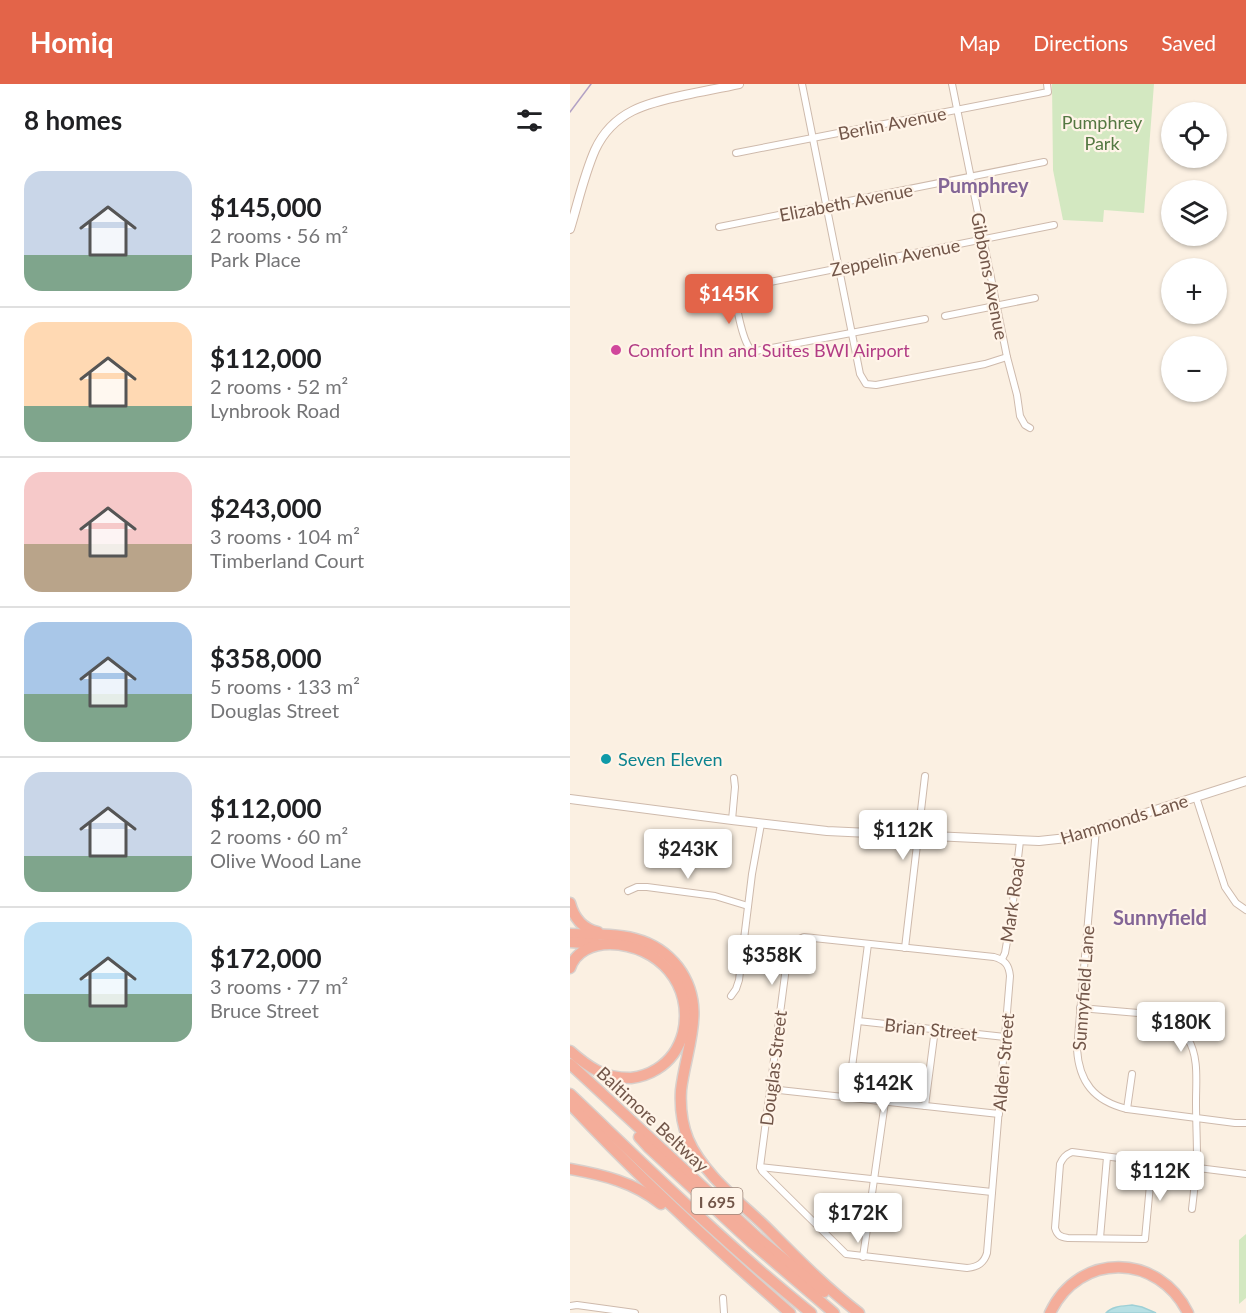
<!DOCTYPE html>
<html lang="en">
<head>
<meta charset="utf-8">
<style>
	body { margin:0; font-family:Lato,sans-serif; background:#f2f2f2; color:#202124; height:100vh; display:flex; flex-direction:column; font-size:22px; white-space:nowrap }
	* { box-sizing:border-box; margin:0 }
	p { font-size:20px; color:#757577 }
	.icon { flex:none; width:33px; height:33px; fill:none; stroke:currentColor; stroke-width:2; stroke-linecap:round; stroke-linejoin:round }
	.map { position:relative; flex:1; overflow:hidden }
	.details { display:flex; flex-direction:column; background:#fff; width:570px }
	.details>* { flex:none }
	.fabs { position:absolute; left:591px; top:18px; display:grid; gap:12px }
	.fabs a { display:grid; place-items:center; width:66px; height:66px; border-radius:50%; background:#fff; box-shadow:0 2px 4px #0004; font-size:30px }
	.price { position:absolute; translate:-50% -51px; padding:0 14px; border-radius:6px; background:#fff; color:#222; font-size:20px; line-height:39px; filter:drop-shadow(0 2px 3px #0008) }
	.price::after { content:''; position:absolute; left:50%; top:36px; width:18px; height:14px; margin-left:-9px; background:inherit; clip-path:polygon(0 0,100% 0,50% 100%) }
	.price.active { background:#e36449; color:#fff }
	ul { padding:0; list-style:none }
	li { display:flex; align-items:center; gap:18px; height:150px; padding:0 24px }
	li+li { border-top:2px solid #e0e0e0 }
	li span { display:grid; place-items:center; flex:none; width:168px; height:120px; border-radius:18px; color:#555 }
	li>.icon { margin-inline-start:auto }
	span .icon { width:72px; height:72px; fill:#fffc; stroke-width:1 }
	li b { font-size:26px }
	h2 { display:flex; justify-content:space-between; align-items:center; height:72px; padding:0 24px; font-size:26px }
	header { display:flex; align-items:center; gap:36px; box-sizing:border-box; height:84px; padding:0 30px; background:#e36449; color:#fff }
	header strong { font-size:28px }
	nav { display:flex; gap:33px; margin-inline-start:auto; font-size:21px }
	main { display:flex; flex:1; min-height:0 }
	.map>svg:first-child { display:block }
	.green { fill:#d3e8c1 }
	.water { fill:#b7e0e4; stroke:#9ed0d6; stroke-width:1.5 }
	.lines { fill:none; stroke-linecap:round; stroke-linejoin:round }
	.minor-casing { stroke:#cebaac; stroke-width:8 }
	.tertiary-casing { stroke:#cebaac; stroke-width:10 }
	.secondary-casing { stroke:#d1b9a9; stroke-width:10 }
	.motorway-casing { stroke:#d8d0cc; stroke-width:13 }
	.minor { stroke:#fff; stroke-width:6 }
	.tertiary { stroke:#fff; stroke-width:8 }
	.secondary { stroke:#fff; stroke-width:8 }
	.motorway { stroke:#f4ad9a; stroke-width:10 }
	.tram { stroke:#b2a1c4; stroke-width:1.5 }
	.hotel-dot { fill:#d1479c; stroke:#fff4e8; stroke-width:2 }
	.culture-dot { fill:#0f9aa8; stroke:#fff4e8; stroke-width:2 }
	.labels { text-anchor:middle; dominant-baseline:central; stroke-width:4.5; stroke-linejoin:round; paint-order:stroke }
	.shield { fill:#fff4e8; stroke:#9c8579; stroke-width:1.5 }
	.shield-label { font-size:16px; font-weight:bold; fill:#725649 }
	.park-label { font-size:18px; fill:#547842; stroke:#fff4e8 }
	.street-label { font-size:18px; fill:#725649; stroke:#fff4e8 }
	.hotel-label { font-size:18px; fill:#b23c85; stroke:#fff4e8; text-anchor:start }
	.culture-label { font-size:18px; fill:#0d838f; stroke:#fff4e8; text-anchor:start }
	.neighbourhood-label { font-size:20px; font-weight:bold; fill:#836596; stroke:#fff4e8 }
</style>
</head>
<body>
<header>
<strong>Homiq</strong>
<nav><a>Map</a><a>Directions</a><a>Saved</a></nav>
</header>
<main>
<section class="details">
<h2>8 homes<svg class="icon" aria-label="filters" viewBox="0 0 24 24"><path d="M4 7h16M4 17h16"/><circle cx="9" cy="7" r="2"/><circle cx="15" cy="17" r="2"/></svg></h2>
<ul>
<li><span style="background:linear-gradient(#c9d6e8 70%,#7fa58c 0)"><svg class="icon" aria-label="home" viewBox="0 0 24 24"><path d="M3 11l9-7 9 7M6 9v11h12V9"/></svg></span><div><b>$145,000</b><p>2 rooms · 56 m²</p><p>Park Place</p></div></li>
<li><span style="background:linear-gradient(#ffd9b3 70%,#7fa58c 0)"><svg class="icon" aria-label="home" viewBox="0 0 24 24"><path d="M3 11l9-7 9 7M6 9v11h12V9"/></svg></span><div><b>$112,000</b><p>2 rooms · 52 m²</p><p>Lynbrook Road</p></div></li>
<li><span style="background:linear-gradient(#f6c9c9 60%,#b9a48a 0)"><svg class="icon" aria-label="home" viewBox="0 0 24 24"><path d="M3 11l9-7 9 7M6 9v11h12V9"/></svg></span><div><b>$243,000</b><p>3 rooms · 104 m²</p><p>Timberland Court</p></div></li>
<li><span style="background:linear-gradient(#a9c7e8 60%,#7fa58c 0)"><svg class="icon" aria-label="home" viewBox="0 0 24 24"><path d="M3 11l9-7 9 7M6 9v11h12V9"/></svg></span><div><b>$358,000</b><p>5 rooms · 133 m²</p><p>Douglas Street</p></div></li>
<li><span style="background:linear-gradient(#c9d6e8 70%,#7fa58c 0)"><svg class="icon" aria-label="home" viewBox="0 0 24 24"><path d="M3 11l9-7 9 7M6 9v11h12V9"/></svg></span><div><b>$112,000</b><p>2 rooms · 60 m²</p><p>Olive Wood Lane</p></div></li>
<li><span style="background:linear-gradient(#bfe0f5 60%,#7fa58c 0)"><svg class="icon" aria-label="home" viewBox="0 0 24 24"><path d="M3 11l9-7 9 7M6 9v11h12V9"/></svg></span><div><b>$172,000</b><p>3 rooms · 77 m²</p><p>Bruce Street</p></div></li>
</ul>
</section>
<div class="map">
<svg width="676" height="1229" viewBox="0 0 676 1229">
	<rect width="100%" height="100%" fill="#fbf0e2"/>
	<!-- green -->
	<g class="green">
		<polygon points="482,0 584,0 574,129 534,126 533,138 493,136 483,86"/>
		<polygon points="676,1150 676,1214 669,1220 669,1156"/>
	</g>
	<!-- water -->
	<path class="water" d="M562,1221L572,1223L586,1229H536C542,1222 553,1222 562,1221Z"/>
	<g class="lines">
		<!-- minor casing -->
		<g class="minor-casing">
			<g id="minor">
				<polyline points="232,0 290,290 296,300 306,301 415,280 437,273"/>
				<polyline points="382,0 437,273 447,311 450,332 455,341 460,344"/>
				<polyline points="166,69 478,8 477,0"/>
				<polyline points="149,143 474,78"/>
				<polyline points="375,232 465,214"/>
				<path d="M355,235L186,267L181,266C172,256 165,218 165,205L484,141"/>
				<polyline points="626,713 655,803 666,819 676,826"/>
				<polyline points="162,736 165,703 164,694"/>
				<path d="M526,745L507,965C509,998 524,1017 557,1025L665,1039H676"/>
				<polyline points="58,807 67,803 77,803 145,812 178,822"/>
				<path d="M234,853L424,873C435,876 439,881 440,892L417,1169C414,1179 408,1183 397,1184L276,1170L192,1087L190,1083L218,868L223,858Z"/>
				<polyline points="335,864 355,692"/>
				<polyline points="432,875 435,869 441,834 450,757"/>
				<polyline points="161,912 166,905 169,896 182,790 191,740"/>
				<path d="M510,924L580,930C596,934 609,940 618,955C629,973 626,997 626,1018C626,1037 627,1055 627,1074C626,1091 624,1108 622,1125"/>
				<polyline points="288,937 435,953"/>
				<polyline points="200,1005 429,1030"/>
				<polyline points="278,1014 298,860"/>
				<polyline points="355,1022 365,945"/>
				<polyline points="557,1025 562,990"/>
				<path d="M582,1079L575,1155L498,1154C490,1153 487,1151 485,1144L490,1080C493,1074 495,1071 502,1068L676,1090"/>
				<polyline points="190,1083 422,1108"/>
				<polyline points="530,1154 537,1073"/>
				<polyline points="293,1173 315,1018"/>
				<polyline points="153,1214 154,1229"/>
				<polyline points="0,1222 7,1221 65,1229"/>
			</g>
		</g>
		<!-- tertiary casing -->
		<g class="tertiary-casing">
			<polyline id="tertiary" points="0,715 162,736 257,747 469,757 497,754 526,745 676,697"/>
		</g>
		<!-- secondary casing -->
		<g class="secondary-casing">
			<path id="secondary" d="M0,145C8,119 14,91 25,66C43,27 77,19 115,11C133,7 151,4 169,0"/>
		</g>
		<!-- motorway casing -->
		<g class="motorway-casing">
			<g id="motorway">
				<path d="M0,819C4,834 13,845 28,848"/>
				<path d="M0,850C41,851 80,847 108,883C138,923 116,963 111,1006C110,1022 112,1040 118,1055C132,1089 170,1118 196,1143C226,1173 255,1203 289,1229"/>
				<polyline points="0,858 27,860"/>
				<path d="M0,884C6,867 23,860 40,860C89,861 124,901 113,949C109,964 100,977 87,985C79,990 70,993 61,994C49,994 36,992 26,986C16,981 8,974 0,967"/>
				<polyline points="0,980 187,1153 254,1208"/>
				<path d="M0,1010C79,1085 156,1161 241,1229"/>
				<path d="M0,1020C69,1094 143,1162 220,1229"/>
				<polyline points="69,1053 78,1063 182,1159 264,1229"/>
				<path d="M0,1085C33,1091 64,1098 91,1120"/>
				<path d="M480,1229C509,1167 589,1169 618,1229"/>
			</g>
		</g>
		<!-- minor -->
		<use href="#minor" class="minor"/>
		<!-- tertiary -->
		<use href="#tertiary" class="tertiary"/>
		<!-- secondary -->
		<use href="#secondary" class="secondary"/>
		<!-- motorway -->
		<use href="#motorway" class="motorway"/>
		<!-- tram -->
		<polyline class="tram" points="0,28 21,0"/>
	</g>
	<!-- markers -->
	<circle class="hotel-dot" cx="46" cy="266" r="6"/>
	<circle class="culture-dot" cx="36" cy="675" r="6"/>
	<g class="labels">
		<!-- shield labels -->
		<rect class="shield" x="121.5" y="1104" width="51" height="26" rx="4.5"/>
		<g class="shield-label">
			<text x="147" y="1117">I 695</text>
		</g>
		<!-- park labels -->
		<g class="park-label">
			<text x="532" y="38">Pumphrey<tspan x="532" dy="21">Park</tspan></text>
		</g>
		<!-- street labels -->
		<g class="street-label">
			<text transform="translate(322 39) rotate(-11)">Berlin Avenue</text>
			<text transform="translate(276 118) rotate(-11)">Elizabeth Avenue</text>
			<text transform="translate(325 173) rotate(-11)">Zeppelin Avenue</text>
			<text transform="translate(420 192) rotate(79)">Gibbons Avenue</text>
			<text transform="translate(554 735) rotate(-17)">Hammonds Lane</text>
			<text transform="translate(442 816) rotate(-82)">Mark Road</text>
			<text transform="translate(513 904) rotate(-86)">Sunnyfield Lane</text>
			<text transform="translate(361 945) rotate(6)">Brian Street</text>
			<text transform="translate(433 978) rotate(-85)">Alden Street</text>
			<text transform="translate(203 984) rotate(-83)">Douglas Street</text>
			<text transform="translate(83 1035) rotate(43)">Baltimore Beltway</text>
		</g>
		<!-- hotel labels -->
		<g class="hotel-label">
			<text x="58" y="266">Comfort Inn and Suites BWI Airport</text>
		</g>
		<!-- culture labels -->
		<g class="culture-label">
			<text x="48" y="675">Seven Eleven</text>
		</g>
		<!-- neighbourhood labels -->
		<g class="neighbourhood-label">
			<text x="413" y="101">Pumphrey</text>
			<text x="590" y="833">Sunnyfield</text>
		</g>
	</g>
</svg>
<div class="fabs">
<a><svg class="icon" aria-label="locate" viewBox="0 0 24 24"><circle cx="12" cy="12" r="6"/><path d="M12 2v4M12 18v4M2 12h4M18 12h4"/></svg></a>
<a><svg class="icon" aria-label="layers" viewBox="0 0 24 24"><path d="M12 4l9 5-9 5-9-5zM3 14l9 5 9-5"/></svg></a>
<a>+</a>
<a>−</a>
</div>
<b class="price active" style="left:159px;top:241px">$145K</b>
<b class="price" style="left:333px;top:777px">$112K</b>
<b class="price" style="left:118px;top:796px">$243K</b>
<b class="price" style="left:202px;top:902px">$358K</b>
<b class="price" style="left:611px;top:969px">$180K</b>
<b class="price" style="left:313px;top:1030px">$142K</b>
<b class="price" style="left:590px;top:1118px">$112K</b>
<b class="price" style="left:288px;top:1160px">$172K</b>
</div>
</main>
</body>
</html>
